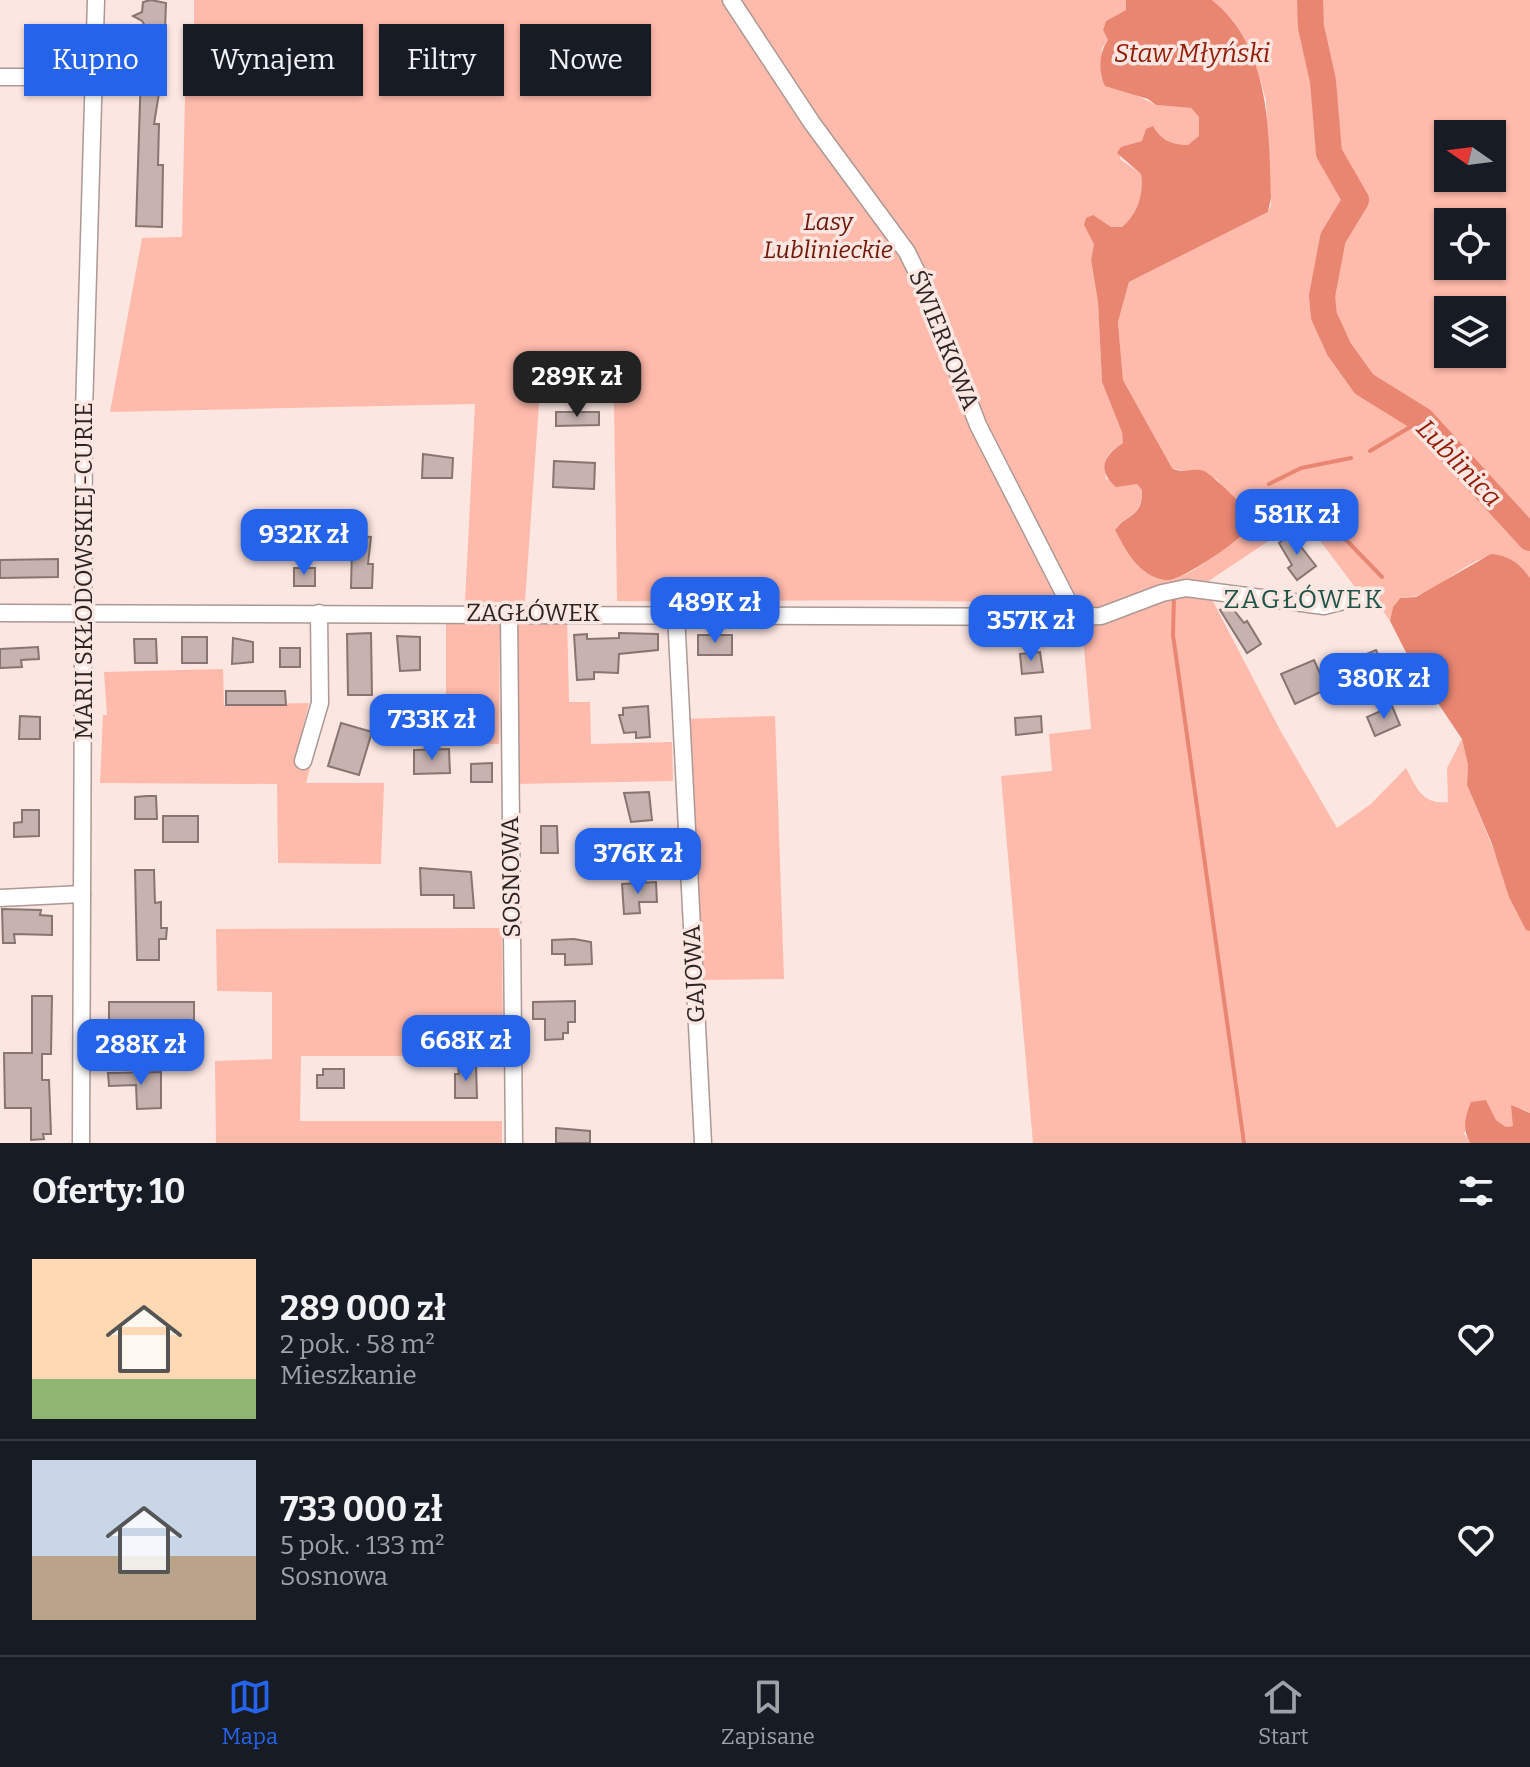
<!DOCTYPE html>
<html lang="pl">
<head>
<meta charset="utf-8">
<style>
	body { margin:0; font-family:Bitter,serif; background:#242831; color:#f1f3f6; height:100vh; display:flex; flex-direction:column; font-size:30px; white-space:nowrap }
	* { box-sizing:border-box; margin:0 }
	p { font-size:26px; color:#9ea1a6 }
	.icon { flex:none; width:44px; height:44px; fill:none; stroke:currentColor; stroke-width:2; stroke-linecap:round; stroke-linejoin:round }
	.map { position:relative; height:1143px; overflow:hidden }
	.side { display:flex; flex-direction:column; background:#171b24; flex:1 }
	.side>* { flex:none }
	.top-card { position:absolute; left:24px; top:24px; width:800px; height:72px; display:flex; gap:16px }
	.needle { width:52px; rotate:284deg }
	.controls { position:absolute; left:1434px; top:120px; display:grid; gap:16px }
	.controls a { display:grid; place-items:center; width:72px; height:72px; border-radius:0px; background:#171b24; box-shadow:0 2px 6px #0004; font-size:40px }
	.price { position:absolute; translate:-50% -68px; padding:0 18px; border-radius:16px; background:#2563eb; color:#fff; font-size:26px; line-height:52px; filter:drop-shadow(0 2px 4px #0008) }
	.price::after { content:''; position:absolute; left:50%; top:48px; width:24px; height:18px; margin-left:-12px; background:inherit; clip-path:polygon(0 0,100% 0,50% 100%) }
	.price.active { background:#222; color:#fff }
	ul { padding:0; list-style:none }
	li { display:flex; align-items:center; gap:24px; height:200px; padding:0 32px }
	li+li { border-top:2px solid #363941 }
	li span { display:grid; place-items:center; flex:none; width:224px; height:160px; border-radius:0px; color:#555 }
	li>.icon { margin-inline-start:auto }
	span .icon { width:96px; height:96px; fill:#fffc; stroke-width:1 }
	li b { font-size:34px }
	h2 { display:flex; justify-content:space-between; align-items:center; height:96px; padding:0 32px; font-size:34px }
	.pill { padding:0 28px; border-radius:0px; background:#171b24; box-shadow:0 2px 6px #0004; font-size:28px; line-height:72px }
	.pill.active { background:#2563eb; color:#fff }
	.tab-bar { display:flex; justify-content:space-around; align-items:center; height:112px; border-top:2px solid #363941; background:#171b24; font-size:22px; color:#9ea1a6 }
	.tab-bar a { display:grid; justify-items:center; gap:4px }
	.tab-bar .active { color:#2563eb }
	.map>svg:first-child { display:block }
	.green { fill:#febaab; fill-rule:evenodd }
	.water { fill:#e98672 }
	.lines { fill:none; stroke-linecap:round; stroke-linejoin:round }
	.stream { stroke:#e98672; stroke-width:4 }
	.river { stroke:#e98672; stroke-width:26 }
	.building { fill:#c6b2ae; stroke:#877571; stroke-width:2 }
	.minor-casing { stroke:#ac9894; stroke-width:19 }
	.minor { stroke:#fff; stroke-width:16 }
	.labels { text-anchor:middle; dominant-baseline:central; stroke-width:7; stroke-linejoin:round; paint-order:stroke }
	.park-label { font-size:24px; font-style:italic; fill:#6f1607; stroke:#fbe6e1 }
	.street-label { font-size:24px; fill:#2d2523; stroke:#fbe6e1 }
	.water-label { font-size:26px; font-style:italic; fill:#931d08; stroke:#fbe6e1 }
	.neighbourhood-label { font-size:26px; letter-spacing:2px; fill:#1f5449; stroke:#fbe6e1 }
</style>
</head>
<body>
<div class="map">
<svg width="1530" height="1143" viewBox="0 0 1530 1143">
	<rect width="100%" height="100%" fill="#fbe6e1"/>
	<!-- green -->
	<g class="green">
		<path d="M194,0H1126V10L1106,21L1103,30L1108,40L1102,48L1101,78L1156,105L1191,108L1199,117L1200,136L1188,145L1168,143L1157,135L1156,129L1143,141L1121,147L1120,159L1141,174C1144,193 1138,214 1122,227H1111L1094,244L1091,260L1098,302L1102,382L1123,433V443C1107,453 1102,459 1106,479L1137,484L1142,489C1143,518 1126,513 1115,530C1157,612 1193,574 1247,529L1246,507L1230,497L1217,479L1172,468L1123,380L1118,322L1129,282L1268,212L1271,206L1266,100C1256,62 1244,24 1212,0H1530V578C1492,527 1459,580 1418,595C1413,598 1407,596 1400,598L1393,607L1390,621L1384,612L1370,607L1303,518L1204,584L1280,730L1337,828L1371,804L1406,768C1417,789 1423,805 1448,802L1447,768L1462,739L1468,765L1467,785L1526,929L1530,931V1113L1523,1109L1513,1126L1506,1127L1496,1120L1486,1100L1464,1133L1470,1143H1033L1001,776L1052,771L1049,734L1091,729L1082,624H1100L1202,584C1157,575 1137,609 1098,609C1061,610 1026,603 989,602C865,598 741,602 617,601L614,403H539L525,602H465L475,404L110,412L142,238L182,237L186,48H194ZM1448,134H1492V178H1448ZM1448,222H1492V266H1448ZM1448,310H1492V354H1448Z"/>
		<polygon points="567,616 569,702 590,702 591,744 672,742 673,781 514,784 513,624 519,617"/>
		<polygon points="491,617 500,623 499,744 382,743 382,704 446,703 446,618"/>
		<polygon points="223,669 224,705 309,703 296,756 297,764 311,764 306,783 384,783 381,864 278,863 277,784 100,783 103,715 107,715 104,672"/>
		<polygon points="775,716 784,979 698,980 686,719"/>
		<polygon points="502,928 503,1056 301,1056 300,1121 502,1121 502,1143 216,1143 215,1061 272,1059 272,992 217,991 216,929"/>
	</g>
	<!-- water -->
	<g class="water">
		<path d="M1126,0H1212C1270,46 1269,129 1271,197L1268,212L1129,282L1118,322L1123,380L1172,468C1183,475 1192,467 1204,471C1212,474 1248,510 1251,516C1250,520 1250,525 1248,528C1240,541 1179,583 1165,580C1139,576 1126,551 1115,530C1127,513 1143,518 1142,490L1137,484L1116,487C1096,470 1104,455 1123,443L1122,432L1102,382L1098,302L1091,260L1094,244L1084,225L1086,218L1093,215L1111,227H1122C1138,214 1144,193 1141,174L1117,153L1121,147L1142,141L1146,129L1153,126C1162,141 1170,144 1188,145L1199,136V117L1191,108L1156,105L1148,99L1105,86C1098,73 1099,52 1108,40L1103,30L1106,21L1126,10Z"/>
		<path d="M1491,554C1510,556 1519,563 1530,578V931L1526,930L1509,897L1492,844L1467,785L1468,765L1462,739L1413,666L1390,621L1393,607L1400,598L1416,597Z"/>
		<path d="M1486,1100L1496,1120L1506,1127L1513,1126L1511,1105L1530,1113V1143H1470C1462,1128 1465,1117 1471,1102Z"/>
	</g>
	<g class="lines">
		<!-- stream -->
		<g class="stream">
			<polyline points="1370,451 1422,420"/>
			<polyline points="1269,484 1301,468 1351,458"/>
			<polyline points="1294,516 1315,512 1324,517 1382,577"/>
			<polyline points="1247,529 1253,529"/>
			<polyline points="1174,596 1173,635 1244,1143"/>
		</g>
		<!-- river -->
		<polyline class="river" points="1310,0 1311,27 1323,81 1329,153 1356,200 1333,238 1322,296 1324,316 1339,349 1364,384 1422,420 1530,538"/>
	</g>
	<!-- building -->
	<g class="building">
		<polygon points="151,0 166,3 165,29 152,37 142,21 133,16 142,12 143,2"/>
		<polygon points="141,72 156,73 156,81 161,81 154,124 159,124 158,165 163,165 162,227 136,226"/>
		<polygon points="556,412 599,412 599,425 556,426"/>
		<polygon points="423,454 453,458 452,478 422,478"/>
		<polygon points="554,461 595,463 594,489 553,487"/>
		<polygon points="283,530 305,530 305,547 284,547"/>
		<polygon points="1291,534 1316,566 1297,580 1288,568 1292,565 1279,543"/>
		<polygon points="344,535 371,537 368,564 373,564 372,588 351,588 352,547 343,546"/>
		<polygon points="58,559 58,577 0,578 0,560"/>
		<rect x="294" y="568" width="21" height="18"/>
		<polygon points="1230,605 1244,623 1247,621 1261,644 1247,653 1220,610"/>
		<polygon points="371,633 372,695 348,695 347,634"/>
		<polygon points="619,633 658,634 658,650 619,654 618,673 594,672 594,679 577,680 574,635 587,634 587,639 619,638"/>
		<rect x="698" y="635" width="34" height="20"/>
		<polygon points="397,636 420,637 420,670 400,671"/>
		<rect x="182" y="637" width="25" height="26"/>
		<polygon points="233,638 253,642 253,662 232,664"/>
		<polygon points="134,639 156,639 157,663 135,663"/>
		<polygon points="38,647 39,659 21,660 22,667 0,668 0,649"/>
		<rect x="280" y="648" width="20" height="19"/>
		<polygon points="1376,650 1383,667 1348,682 1340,665"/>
		<polygon points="1040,652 1043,672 1022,674 1020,654"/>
		<polygon points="1314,660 1327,689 1295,704 1281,674"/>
		<polygon points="226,691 285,691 286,705 226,705"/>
		<polygon points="648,706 650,737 636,738 636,732 624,733 619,715 623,715 623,708"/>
		<polygon points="1392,706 1400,725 1375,736 1367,717"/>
		<polygon points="20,716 40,717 40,739 19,739"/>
		<polygon points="1041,716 1042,732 1016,735 1015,718"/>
		<polygon points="341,723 372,732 359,775 328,766"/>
		<polygon points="449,749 450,773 414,774 414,750"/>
		<polygon points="492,763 492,782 471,782 471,764"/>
		<polygon points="649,792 652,820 631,822 624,793"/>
		<polygon points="147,796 156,796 157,819 135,819 135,797"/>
		<polygon points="22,810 39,810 39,836 14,837 14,823 22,822"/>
		<rect x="163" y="816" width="35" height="26"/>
		<polygon points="541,826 557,826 558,853 541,853"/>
		<polygon points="420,868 471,872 474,908 454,908 454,895 421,895"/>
		<polygon points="135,870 154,870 155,903 161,902 161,928 167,928 166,939 159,939 159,960 137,960"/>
		<polygon points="656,882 657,902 639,902 640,913 624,914 622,884"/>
		<polygon points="2,909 41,910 40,915 52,916 52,935 14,934 15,943 3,943"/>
		<polygon points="574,939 591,942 592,964 565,965 565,954 552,954 552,940"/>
		<polygon points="32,996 52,996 51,1054 42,1054 42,1080 49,1080 51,1134 43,1134 44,1139 31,1140 31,1108 5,1108 4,1053 32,1053"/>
		<polygon points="575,1001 575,1022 568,1022 568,1033 563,1033 563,1039 545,1040 545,1019 533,1019 533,1002"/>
		<polygon points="109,1002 194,1002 194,1028 144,1027 144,1022 109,1022"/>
		<polygon points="458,1066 476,1066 477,1098 455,1098 455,1074 459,1074"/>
		<polygon points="323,1069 344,1069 344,1088 317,1088 317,1075 323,1075"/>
		<polygon points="161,1072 161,1108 137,1109 136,1085 109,1086 108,1073"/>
		<polygon points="556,1128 590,1131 590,1143 556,1143"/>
	</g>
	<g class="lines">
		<!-- minor casing -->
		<g class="minor-casing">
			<g id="minor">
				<polyline points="731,0 812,123 907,252 927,293 978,425 1076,617"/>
				<polyline points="0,77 94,77"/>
				<polyline points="509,612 514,1143"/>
				<polyline points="0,613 1076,617 1101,616 1162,593 1186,588 1324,606 1360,597"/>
				<polyline points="676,614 703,1143"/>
				<polyline points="303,761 320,703 319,613"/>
				<polyline points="0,898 82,894"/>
				<polyline points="81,1143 84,411 96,0"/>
			</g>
		</g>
		<!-- minor -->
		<use href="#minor" class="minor"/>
	</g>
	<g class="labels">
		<!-- park labels -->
		<g class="park-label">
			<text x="828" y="222">Lasy<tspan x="828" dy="28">Lublinieckie</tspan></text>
		</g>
		<!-- street labels -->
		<g class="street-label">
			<text transform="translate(944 340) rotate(68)">ŚWIERKOWA</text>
			<text transform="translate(84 571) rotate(-90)">MARII SKŁODOWSKIEJ-CURIE</text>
			<text x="533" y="613">ZAGŁÓWEK</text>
			<text transform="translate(511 877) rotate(-91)">SOSNOWA</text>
			<text transform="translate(694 974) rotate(-93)">GAJOWA</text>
		</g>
		<!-- water labels -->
		<g class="water-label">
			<text x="1192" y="53">Staw Młyński</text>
			<text transform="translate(1459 463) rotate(46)">Lublinica</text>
		</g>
		<!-- neighbourhood labels -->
		<g class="neighbourhood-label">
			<text x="1304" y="599">ZAGŁÓWEK</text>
		</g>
	</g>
</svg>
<div class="controls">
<a><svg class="needle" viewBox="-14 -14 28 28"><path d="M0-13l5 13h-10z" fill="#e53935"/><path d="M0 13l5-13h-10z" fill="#9ea1a6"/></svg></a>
<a><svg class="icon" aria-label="locate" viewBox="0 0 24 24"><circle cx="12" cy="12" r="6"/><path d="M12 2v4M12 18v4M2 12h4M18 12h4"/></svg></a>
<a><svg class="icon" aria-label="layers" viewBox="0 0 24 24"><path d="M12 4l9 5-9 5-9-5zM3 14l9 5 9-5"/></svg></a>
</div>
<b class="price active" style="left:577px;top:419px">289K zł</b>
<b class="price" style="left:1297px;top:557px">581K zł</b>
<b class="price" style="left:304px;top:577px">932K zł</b>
<b class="price" style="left:715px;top:645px">489K zł</b>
<b class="price" style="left:1031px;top:663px">357K zł</b>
<b class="price" style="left:1384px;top:721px">380K zł</b>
<b class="price" style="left:432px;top:762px">733K zł</b>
<b class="price" style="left:638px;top:896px">376K zł</b>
<b class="price" style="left:466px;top:1083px">668K zł</b>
<b class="price" style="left:141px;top:1087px">288K zł</b>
<div class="top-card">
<a class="pill active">Kupno</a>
<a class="pill">Wynajem</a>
<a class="pill">Filtry</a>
<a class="pill">Nowe</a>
</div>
</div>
<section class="side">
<h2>Oferty: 10<svg class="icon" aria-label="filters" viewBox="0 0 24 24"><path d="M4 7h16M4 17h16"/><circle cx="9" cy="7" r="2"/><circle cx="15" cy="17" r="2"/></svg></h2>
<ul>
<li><span style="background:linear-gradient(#ffd9b3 75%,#8fb573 0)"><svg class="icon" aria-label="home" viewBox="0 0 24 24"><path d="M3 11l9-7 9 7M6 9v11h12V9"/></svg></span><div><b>289 000 zł</b><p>2 pok. · 58 m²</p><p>Mieszkanie</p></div><svg class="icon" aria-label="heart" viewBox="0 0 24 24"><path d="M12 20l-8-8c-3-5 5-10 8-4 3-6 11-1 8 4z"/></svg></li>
<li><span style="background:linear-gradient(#c9d6e8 60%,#b9a48a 0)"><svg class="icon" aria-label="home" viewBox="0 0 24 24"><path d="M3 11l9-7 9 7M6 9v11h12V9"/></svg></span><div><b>733 000 zł</b><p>5 pok. · 133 m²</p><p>Sosnowa</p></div><svg class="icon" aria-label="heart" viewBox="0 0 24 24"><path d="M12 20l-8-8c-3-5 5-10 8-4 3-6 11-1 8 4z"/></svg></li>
</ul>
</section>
<nav class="tab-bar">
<a class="active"><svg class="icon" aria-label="map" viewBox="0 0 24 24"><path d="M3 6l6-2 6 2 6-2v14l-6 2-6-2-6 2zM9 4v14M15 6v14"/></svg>Mapa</a>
<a><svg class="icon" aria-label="saved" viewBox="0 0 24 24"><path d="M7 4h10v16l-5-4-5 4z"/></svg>Zapisane</a>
<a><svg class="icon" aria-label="home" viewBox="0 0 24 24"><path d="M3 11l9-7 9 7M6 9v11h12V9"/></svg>Start</a>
</nav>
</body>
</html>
